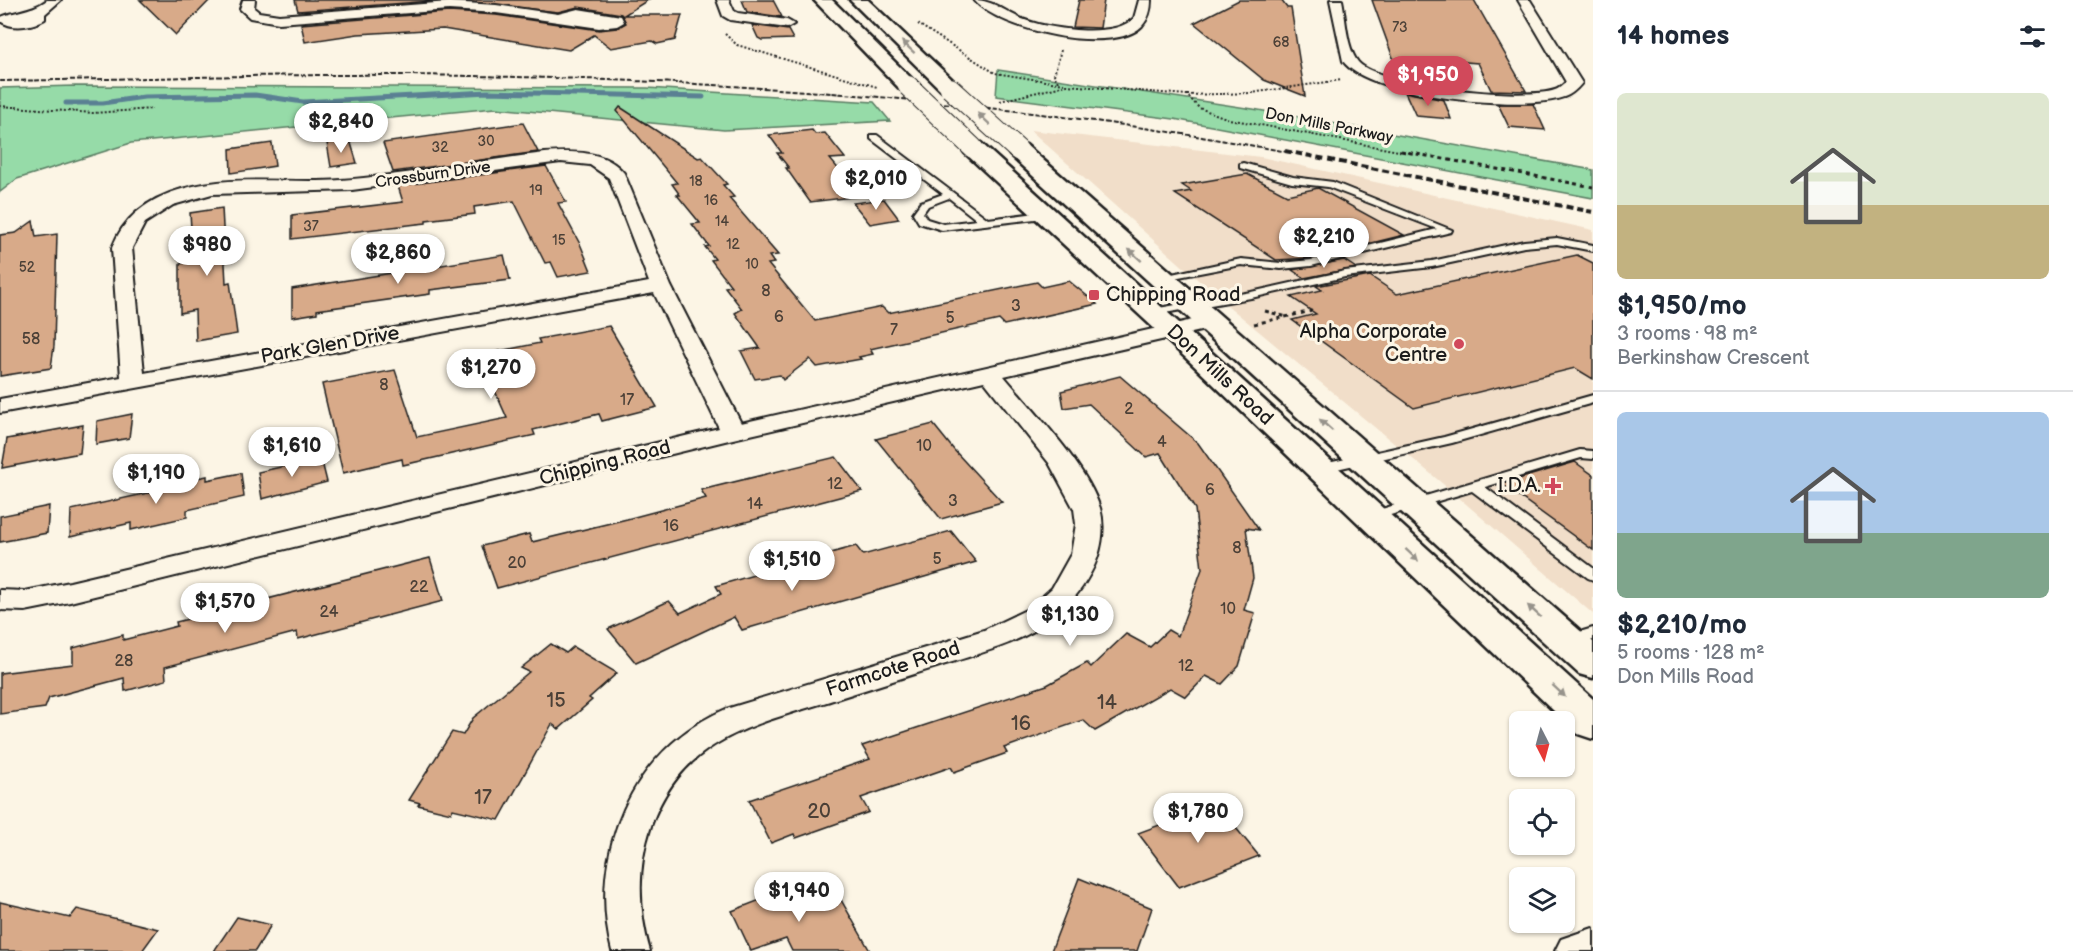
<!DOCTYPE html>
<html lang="en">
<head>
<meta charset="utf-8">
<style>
	body { margin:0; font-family:"Balsamiq Sans",sans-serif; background:#f6f6f7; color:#1f2937; height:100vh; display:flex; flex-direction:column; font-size:22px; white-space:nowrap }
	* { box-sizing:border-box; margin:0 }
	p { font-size:20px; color:#747a83 }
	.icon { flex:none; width:33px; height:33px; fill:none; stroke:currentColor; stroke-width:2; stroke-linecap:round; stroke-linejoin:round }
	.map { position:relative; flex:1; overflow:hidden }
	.side { display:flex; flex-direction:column; background:#fff; width:480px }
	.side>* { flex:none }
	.needle { width:39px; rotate:174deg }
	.controls { position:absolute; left:1509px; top:711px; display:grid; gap:12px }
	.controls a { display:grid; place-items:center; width:66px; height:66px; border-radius:9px; background:#fff; box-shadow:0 2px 4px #0004; font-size:30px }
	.price { position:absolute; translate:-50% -51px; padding:0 14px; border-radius:21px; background:#fff; color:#222; font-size:20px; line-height:39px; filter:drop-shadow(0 2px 3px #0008) }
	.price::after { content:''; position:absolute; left:50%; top:36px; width:18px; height:14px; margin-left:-9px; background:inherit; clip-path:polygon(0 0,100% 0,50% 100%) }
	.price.current { background:#d1495b; color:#fff }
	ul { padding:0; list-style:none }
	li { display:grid; align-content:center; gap:12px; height:318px; padding:0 24px }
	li+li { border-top:2px solid #e0e1e3 }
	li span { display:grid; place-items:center; height:186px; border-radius:9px; color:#555 }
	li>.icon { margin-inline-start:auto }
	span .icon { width:108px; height:108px; fill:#fffc; stroke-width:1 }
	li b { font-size:26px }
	h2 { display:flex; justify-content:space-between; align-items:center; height:72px; padding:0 24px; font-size:26px }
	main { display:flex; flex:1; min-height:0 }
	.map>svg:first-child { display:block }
	.built { fill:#f1dec9 }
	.green { fill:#96dba8; stroke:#597c62; stroke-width:1.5 }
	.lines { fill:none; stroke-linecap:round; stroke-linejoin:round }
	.stream { stroke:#5a8093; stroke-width:5 }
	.building { fill:#d8aa89; stroke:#1c1c1c; stroke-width:1.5 }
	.lane-casing { stroke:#1c1c1c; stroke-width:4 }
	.street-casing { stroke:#1c1c1c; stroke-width:4 }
	.secondary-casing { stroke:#1c1c1c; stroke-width:5 }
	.path-far1 { stroke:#1c1c1c; stroke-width:2; stroke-dasharray:2 2; stroke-linecap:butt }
	.path { stroke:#1c1c1c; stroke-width:3; stroke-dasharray:4 4; stroke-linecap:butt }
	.lane { fill:#fcf5e5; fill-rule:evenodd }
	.street { fill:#fcf5e5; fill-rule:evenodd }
	.secondary { fill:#fcf5e5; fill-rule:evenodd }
	.rail-far1 { stroke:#1c1c1c; stroke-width:2; stroke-dasharray:5 2; stroke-linecap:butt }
	.rail { stroke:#1c1c1c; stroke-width:4; stroke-dasharray:7 4; stroke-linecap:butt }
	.secondary-bridge-casing { stroke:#1c1c1c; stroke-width:22; stroke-linecap:butt }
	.secondary-bridge { stroke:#fcf5e5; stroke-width:20 }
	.oneway { fill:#97938b }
	.poi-dot { fill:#d1495b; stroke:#fcf5e5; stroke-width:2 }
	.labels { text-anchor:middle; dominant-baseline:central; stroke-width:6; stroke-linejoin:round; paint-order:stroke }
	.far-number-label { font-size:14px; fill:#4b4037 }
	.far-street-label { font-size:16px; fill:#1c1c1c; stroke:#fcf5e5 }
	.number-label { font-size:16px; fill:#4b4037 }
	.poi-label { font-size:20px; fill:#1c1c1c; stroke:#fcf5e5; text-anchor:end }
	.street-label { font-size:20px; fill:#1c1c1c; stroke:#fcf5e5 }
	.near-number-label { font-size:20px; fill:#4b4037 }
</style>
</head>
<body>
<main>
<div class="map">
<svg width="1593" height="951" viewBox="0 0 1593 951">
	<rect width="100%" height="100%" fill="#fcf5e5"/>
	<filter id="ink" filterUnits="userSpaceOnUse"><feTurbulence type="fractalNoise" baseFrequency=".0167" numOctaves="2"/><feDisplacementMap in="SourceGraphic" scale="12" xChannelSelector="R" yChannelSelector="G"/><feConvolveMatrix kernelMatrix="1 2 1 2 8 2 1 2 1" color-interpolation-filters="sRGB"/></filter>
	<g filter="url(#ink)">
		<!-- built -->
		<polygon class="built" points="1030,130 1261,157 1593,230 1593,614 1443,484 1215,295"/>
		<!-- green -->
		<g class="green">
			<polygon points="998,70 1253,109 1593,170 1593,198 1174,119 996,96"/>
			<polygon points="75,86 647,88 874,102 890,121 724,130 495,108 131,143 17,179 0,192 0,88"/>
		</g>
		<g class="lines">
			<!-- stream -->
			<polyline class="stream" points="66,103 103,103 144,97 255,95 303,102 488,92 703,97"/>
		</g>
		<!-- building -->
		<g class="building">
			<polygon points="140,0 210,0 176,35"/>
			<polygon points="295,0 446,0 298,11"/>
			<polygon points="453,0 648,0 624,15 682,15 675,40 657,44 652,41 611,48 594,35 569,50 443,29 358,34 305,42 301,24 449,12 496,15 599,30 617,28 626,23 621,14 578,7 558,12"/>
			<polygon points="742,0 773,0 782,17 747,12"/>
			<polygon points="1079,0 1104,0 1100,28 1073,27"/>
			<polygon points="1239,0 1281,0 1287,8 1291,8 1305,96 1264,80 1194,23"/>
			<polygon points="1372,0 1474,0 1526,91 1491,90 1478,63 1428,59 1438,85 1400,77"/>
			<polygon points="752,25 788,30 793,39 762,40 758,38"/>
			<polygon points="1405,92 1444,100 1451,119 1416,116"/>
			<polygon points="1498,104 1533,104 1545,130 1509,127"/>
			<polygon points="620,107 698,158 702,157 727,184 723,185 734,197 729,198 778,255 769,256 774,263 768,264 815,321 882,307 888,313 1037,282 1042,287 1069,281 1097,304 1004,325 999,320 870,349 873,354 859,357 861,359 817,367 810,359 783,380 780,375 755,379 741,351 760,348 735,313 742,309 725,287 731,286 711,260 715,259 705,247 709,246 692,224 700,223 677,195 680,195 672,184 677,183 617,111"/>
			<polygon points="523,123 538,152 393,172 383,143"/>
			<polygon points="812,130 815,134 825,133 845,158 830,159 861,196 810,202 786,168 789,168 777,153 782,153 769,135"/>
			<polygon points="350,140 357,163 331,167 327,143"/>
			<polygon points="272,143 275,166 231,173 230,149"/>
			<polygon points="546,166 566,202 558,203 581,246 591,271 558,277 551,262 545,263 514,201 474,207 475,214 426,220 426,223 417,224 292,239 292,215 403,202 398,186"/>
			<polygon points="1247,174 1287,195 1318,188 1404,235 1311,258 1276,260 1175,194 1191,191 1182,185"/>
			<polygon points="884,199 899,219 870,224 853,203"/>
			<polygon points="222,208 226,283 230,282 237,334 196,341 195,310 180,313 180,264 184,263 183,230 191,228 190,213"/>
			<polygon points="33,221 36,237 57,234 54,346 51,368 0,376 0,235 16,233"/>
			<polygon points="504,255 510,280 430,290 430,294 317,310 317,313 292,317 292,289"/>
			<polygon points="1577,255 1593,263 1593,379 1575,368 1414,408 1292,320 1316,314 1291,297 1322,290 1316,286 1370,276 1397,294"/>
			<polygon points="1344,260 1356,268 1304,278 1292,270"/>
			<polygon points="609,326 657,407 602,421 599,414 533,430 535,435 403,465 402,459 343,473 322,384 395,370 417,437 507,418 479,355 540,343 538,339"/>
			<polygon points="1120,376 1198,443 1259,530 1246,528 1253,578 1244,610 1255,613 1239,666 1222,684 1206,676 1186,697 1170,688 1095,731 1083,720 1004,748 1007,753 954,772 951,767 861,798 869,812 796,838 794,834 771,843 749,800 870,759 862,746 1047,685 1087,663 1091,667 1126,634 1150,647 1168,630 1178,636 1202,569 1195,509 1160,453 1146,457 1089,404 1064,408 1061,391"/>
			<polygon points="132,414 129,438 96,444 97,421"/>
			<polygon points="933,424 954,450 1002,502 941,519 876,439"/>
			<polygon points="83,425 80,453 2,468 7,439"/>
			<polygon points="836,457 862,491 497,588 482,546 529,534 532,542 627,519 706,498 701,490"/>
			<polygon points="321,458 327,482 262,499 258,472"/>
			<polygon points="1575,462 1593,475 1593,550 1502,484"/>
			<polygon points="241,473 244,497 187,510 187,517 131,530 131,523 70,537 71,510 184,485 183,481 207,476 207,480"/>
			<polygon points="49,506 47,533 0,542 0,516"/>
			<polygon points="951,531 976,562 742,630 734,617 636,663 608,629 669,601 680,613 721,594 716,586 809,559 856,546 863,555"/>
			<polygon points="430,558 443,601 298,639 297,632 165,667 166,680 125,691 124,678 49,698 45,708 0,714 0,673 73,664 73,648 123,635 123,640 177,626 176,622"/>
			<polygon points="551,644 566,653 573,647 617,673 589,698 592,700 559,729 552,724 499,820 453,809 451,813 418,805 420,803 409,800 452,732 463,735 473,718 529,672 521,668"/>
			<polygon points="1212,799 1259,856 1179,887 1138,833 1192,813 1188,807"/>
			<polygon points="1079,878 1152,908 1137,951 1051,951"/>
			<polygon points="809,881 823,907 841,900 870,951 792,951 786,939 751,951 732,911"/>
			<polygon points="0,902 70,918 77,909 158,929 142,951 0,951"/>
			<polygon points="237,917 271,925 255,951 214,951"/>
		</g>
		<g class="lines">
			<!-- lane casing -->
			<g class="lane-casing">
				<g id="lane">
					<path d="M871,135H877L988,219L1044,212L1049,215L1044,218L942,230L919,223L913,213L921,202L943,194L871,139ZM949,198L977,220L943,224L927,219L923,213L928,206Z"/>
					<polygon points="1243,163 1293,177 1333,182 1452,230 1451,232 1311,266 1281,269 1241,265 1158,281 1158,277 1241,259 1281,263 1311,260 1437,229 1328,187 1292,183 1240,168 1240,164"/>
					<polygon points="1557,238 1593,245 1593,251 1557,244 1524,247 1432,267 1345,277 1251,298 1153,315 1147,312 1153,309 1251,292 1345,271 1432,261 1524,241"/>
					<polygon points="1593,395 1593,403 1452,443 1319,473 1312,469 1319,465 1444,437"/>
					<polygon points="1580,450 1593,451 1593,459 1581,458 1485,487 1593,568 1593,580 1588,578 1472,491 1370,521 1363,517 1365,514"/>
					<polygon points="1593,628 1593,640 1569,647 1563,645 1561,641 1563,637"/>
				</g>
			</g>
			<!-- street casing -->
			<g class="street-casing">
				<g id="street">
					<path d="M47,0H61L45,14V19C31,27 13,30 0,21L1,17C19,10 32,11 47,0Z"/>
					<polygon points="243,0 255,0 254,8 259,12 279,15 449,2 496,5 558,14 578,9 621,16 624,22 617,26 599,28 496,13 449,10 279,23 250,18 240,9"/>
					<polygon points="717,0 729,0 734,11 738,13 787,20 794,24 787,28 730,20 723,16"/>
					<path d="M974,0C994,0 1006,13 1025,20C1050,29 1114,39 1134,18L1139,0H1151C1151,10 1149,18 1142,26C1113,56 999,30 974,0Z"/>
					<path d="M1330,0H1342C1346,18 1346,47 1358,62C1379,86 1524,101 1555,90C1559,89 1563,85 1566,82L1518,0H1530L1582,83C1577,89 1571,95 1564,97C1524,112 1368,97 1343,61Z"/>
					<path d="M545,153C572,151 606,150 624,173L671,286L741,423L1210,316L1218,317L1221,322L1218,327L1004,376C1034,412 1086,464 1100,508C1106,529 1101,555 1090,574C1059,631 1008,645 949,663C910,675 872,688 833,700C754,725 682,738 651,826C637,867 638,909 650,951H612C587,854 632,749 726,709L984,630L1030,608L1052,588L1071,554L1076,524L1074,509L1049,463L984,381L733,439L70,602L25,611L0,610V590L25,591L70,582L719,428L654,293L0,413V399L121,377L112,248C124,216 150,198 182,189C233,174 289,184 341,180C410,175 476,161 545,153ZM561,162L590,165L609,178L649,282L144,373L132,248L145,223L173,205L212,194L352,190Z"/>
					<polygon points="1593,928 1593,951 1555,951 1561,939"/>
				</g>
			</g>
			<!-- secondary casing -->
			<g class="secondary-casing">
				<g id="secondary">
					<polygon points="814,0 832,0 915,82 918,86 915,90 901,90"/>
					<polygon points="850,0 868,0 957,84 960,88 957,92 943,92"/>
					<polygon points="973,141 981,143 1593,699 1593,739 1578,734 1185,357 965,153 962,148 965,143"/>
					<polygon points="1018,143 1026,145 1593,642 1593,678 1579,674 1010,155 1007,150 1010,145"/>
				</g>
			</g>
			<!-- path-far1 -->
			<g class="path-far1">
				<polyline points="918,24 995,73 1064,84"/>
				<polyline points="725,34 737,45 877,87"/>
				<polyline points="1058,82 1054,75 1061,50"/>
				<polyline points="1187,95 1251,93 1341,80"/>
				<polyline points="1000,101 1067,85 1187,95 1199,108 1229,119 1409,153"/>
				<polyline points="0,106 93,113 152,109"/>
			</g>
			<!-- path -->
			<g class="path">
				<polyline points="1401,151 1593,187"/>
				<polyline points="1265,311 1287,317"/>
				<polyline points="1254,324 1312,311"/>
			</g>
			<!-- lane -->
			<use href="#lane" class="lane"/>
			<!-- street -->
			<use href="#street" class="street"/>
			<!-- secondary -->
			<use href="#secondary" class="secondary"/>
			<!-- rail-far1 -->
			<path class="rail-far1" d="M0,81C135,79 270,74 404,75C701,78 1000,98 1293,153"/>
			<!-- rail -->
			<polyline class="rail" points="1285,151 1593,212"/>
			<!-- secondary-bridge casing -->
			<g class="secondary-bridge-casing">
				<g id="secondary-bridge">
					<polyline points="908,86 973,148"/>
					<polyline points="950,88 1018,150"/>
				</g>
			</g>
			<!-- secondary-bridge -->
			<use href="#secondary-bridge" class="secondary-bridge"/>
		</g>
		<!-- one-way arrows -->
		<defs><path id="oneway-solid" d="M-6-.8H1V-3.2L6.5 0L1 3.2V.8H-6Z" transform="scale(1.5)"/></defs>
		<g class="oneway">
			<use href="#oneway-solid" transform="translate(908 47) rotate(-137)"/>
			<use href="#oneway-solid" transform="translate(984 119) rotate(-137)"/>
			<use href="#oneway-solid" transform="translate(1135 255) rotate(-138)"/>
			<use href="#oneway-solid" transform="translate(1326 425) rotate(-138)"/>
			<use href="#oneway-solid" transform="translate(1412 555) rotate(43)"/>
			<use href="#oneway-solid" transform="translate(1534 611) rotate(-138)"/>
			<use href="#oneway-solid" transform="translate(1559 691) rotate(43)"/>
		</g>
	</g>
	<!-- markers -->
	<g class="poi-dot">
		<rect x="1088" y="289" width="12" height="12" rx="3"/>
		<circle cx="1459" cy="344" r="6"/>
		<path d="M1550 477h6v6h6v6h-6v6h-6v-6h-6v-6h6z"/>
	</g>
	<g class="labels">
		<!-- far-number labels -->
		<g class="far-number-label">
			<text x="1400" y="27">73</text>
			<text x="1281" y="42">68</text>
			<text x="486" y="141">30</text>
			<text x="440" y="147">32</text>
			<text x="696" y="181">18</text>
			<text x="536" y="190">19</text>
			<text x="711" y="200">16</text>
			<text x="722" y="221">14</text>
			<text x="311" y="226">37</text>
			<text x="559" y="240">15</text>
			<text x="733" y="244">12</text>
			<text x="752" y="264">10</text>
			<text x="27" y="267">52</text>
		</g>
		<!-- far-street labels -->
		<g class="far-street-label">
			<text transform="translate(1329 126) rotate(11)">Don Mills Parkway</text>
			<text transform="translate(433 175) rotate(-8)">Crossburn Drive</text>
		</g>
		<!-- number labels -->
		<g class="number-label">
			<text x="766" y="291">8</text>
			<text x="1016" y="306">3</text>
			<text x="779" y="317">6</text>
			<text x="950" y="318">5</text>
			<text x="894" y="330">7</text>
			<text x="31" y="339">58</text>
			<text x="384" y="385">8</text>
			<text x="627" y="400">17</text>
			<text x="1129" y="409">2</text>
			<text x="1162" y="442">4</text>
			<text x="924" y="446">10</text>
			<text x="835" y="484">12</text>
			<text x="1210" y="490">6</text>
			<text x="953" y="501">3</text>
			<text x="755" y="504">14</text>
			<text x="671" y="526">16</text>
			<text x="1237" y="548">8</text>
			<text x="937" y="559">5</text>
			<text x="517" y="563">20</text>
			<text x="419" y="587">22</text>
			<text x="1228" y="609">10</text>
			<text x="329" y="612">24</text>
			<text x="124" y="661">28</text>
			<text x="1186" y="666">12</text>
		</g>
		<!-- poi labels -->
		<g class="poi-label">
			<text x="1106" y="295" text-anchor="start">Chipping Road</text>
			<text x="1447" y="332">Alpha Corporate<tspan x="1447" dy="23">Centre</tspan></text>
			<text x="1541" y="486">I.D.A.</text>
		</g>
		<!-- street labels -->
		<g class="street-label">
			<text transform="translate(330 345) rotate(-10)">Park Glen Drive</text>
			<text transform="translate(1220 375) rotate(43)">Don Mills Road</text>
			<text transform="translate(605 463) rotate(-14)">Chipping Road</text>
			<text transform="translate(893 669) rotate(-18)">Farmcote Road</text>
		</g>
		<!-- near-number labels -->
		<g class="near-number-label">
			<text x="556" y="701">15</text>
			<text x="1107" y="703">14</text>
			<text x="1021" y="724">16</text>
			<text x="483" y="798">17</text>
			<text x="819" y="812">20</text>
		</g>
	</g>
</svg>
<div class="controls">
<a><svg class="needle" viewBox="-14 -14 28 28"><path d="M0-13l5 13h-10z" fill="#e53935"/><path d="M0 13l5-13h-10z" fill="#747a83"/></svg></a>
<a><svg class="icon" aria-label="locate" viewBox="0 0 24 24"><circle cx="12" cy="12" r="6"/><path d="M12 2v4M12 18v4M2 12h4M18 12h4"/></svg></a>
<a><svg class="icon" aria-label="layers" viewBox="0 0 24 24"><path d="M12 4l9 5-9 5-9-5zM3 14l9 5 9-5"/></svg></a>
</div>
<b class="price current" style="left:1428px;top:107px">$1,950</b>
<b class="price" style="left:341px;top:154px">$2,840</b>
<b class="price" style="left:876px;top:211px">$2,010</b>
<b class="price" style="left:1324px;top:269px">$2,210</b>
<b class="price" style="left:207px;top:277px">$980</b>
<b class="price" style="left:398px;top:285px">$2,860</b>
<b class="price" style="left:491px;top:400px">$1,270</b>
<b class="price" style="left:292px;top:478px">$1,610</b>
<b class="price" style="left:156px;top:505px">$1,190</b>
<b class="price" style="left:792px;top:592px">$1,510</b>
<b class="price" style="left:225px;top:634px">$1,570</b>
<b class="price" style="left:1070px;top:647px">$1,130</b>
<b class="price" style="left:1198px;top:844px">$1,780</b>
<b class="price" style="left:799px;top:923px">$1,940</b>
</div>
<section class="side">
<h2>14 homes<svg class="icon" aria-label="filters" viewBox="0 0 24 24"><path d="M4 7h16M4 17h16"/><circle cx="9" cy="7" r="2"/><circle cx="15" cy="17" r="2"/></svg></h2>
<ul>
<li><span style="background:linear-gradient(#dfe7d0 60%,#c2b280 0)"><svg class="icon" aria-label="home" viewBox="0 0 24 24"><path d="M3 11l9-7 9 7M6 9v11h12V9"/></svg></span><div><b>$1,950/mo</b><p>3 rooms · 98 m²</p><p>Berkinshaw Crescent</p></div></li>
<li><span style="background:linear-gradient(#a9c7e8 65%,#7fa58c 0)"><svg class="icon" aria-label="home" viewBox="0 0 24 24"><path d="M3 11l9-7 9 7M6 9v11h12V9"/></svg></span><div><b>$2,210/mo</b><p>5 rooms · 128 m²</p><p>Don Mills Road</p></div></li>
</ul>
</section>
</main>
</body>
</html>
